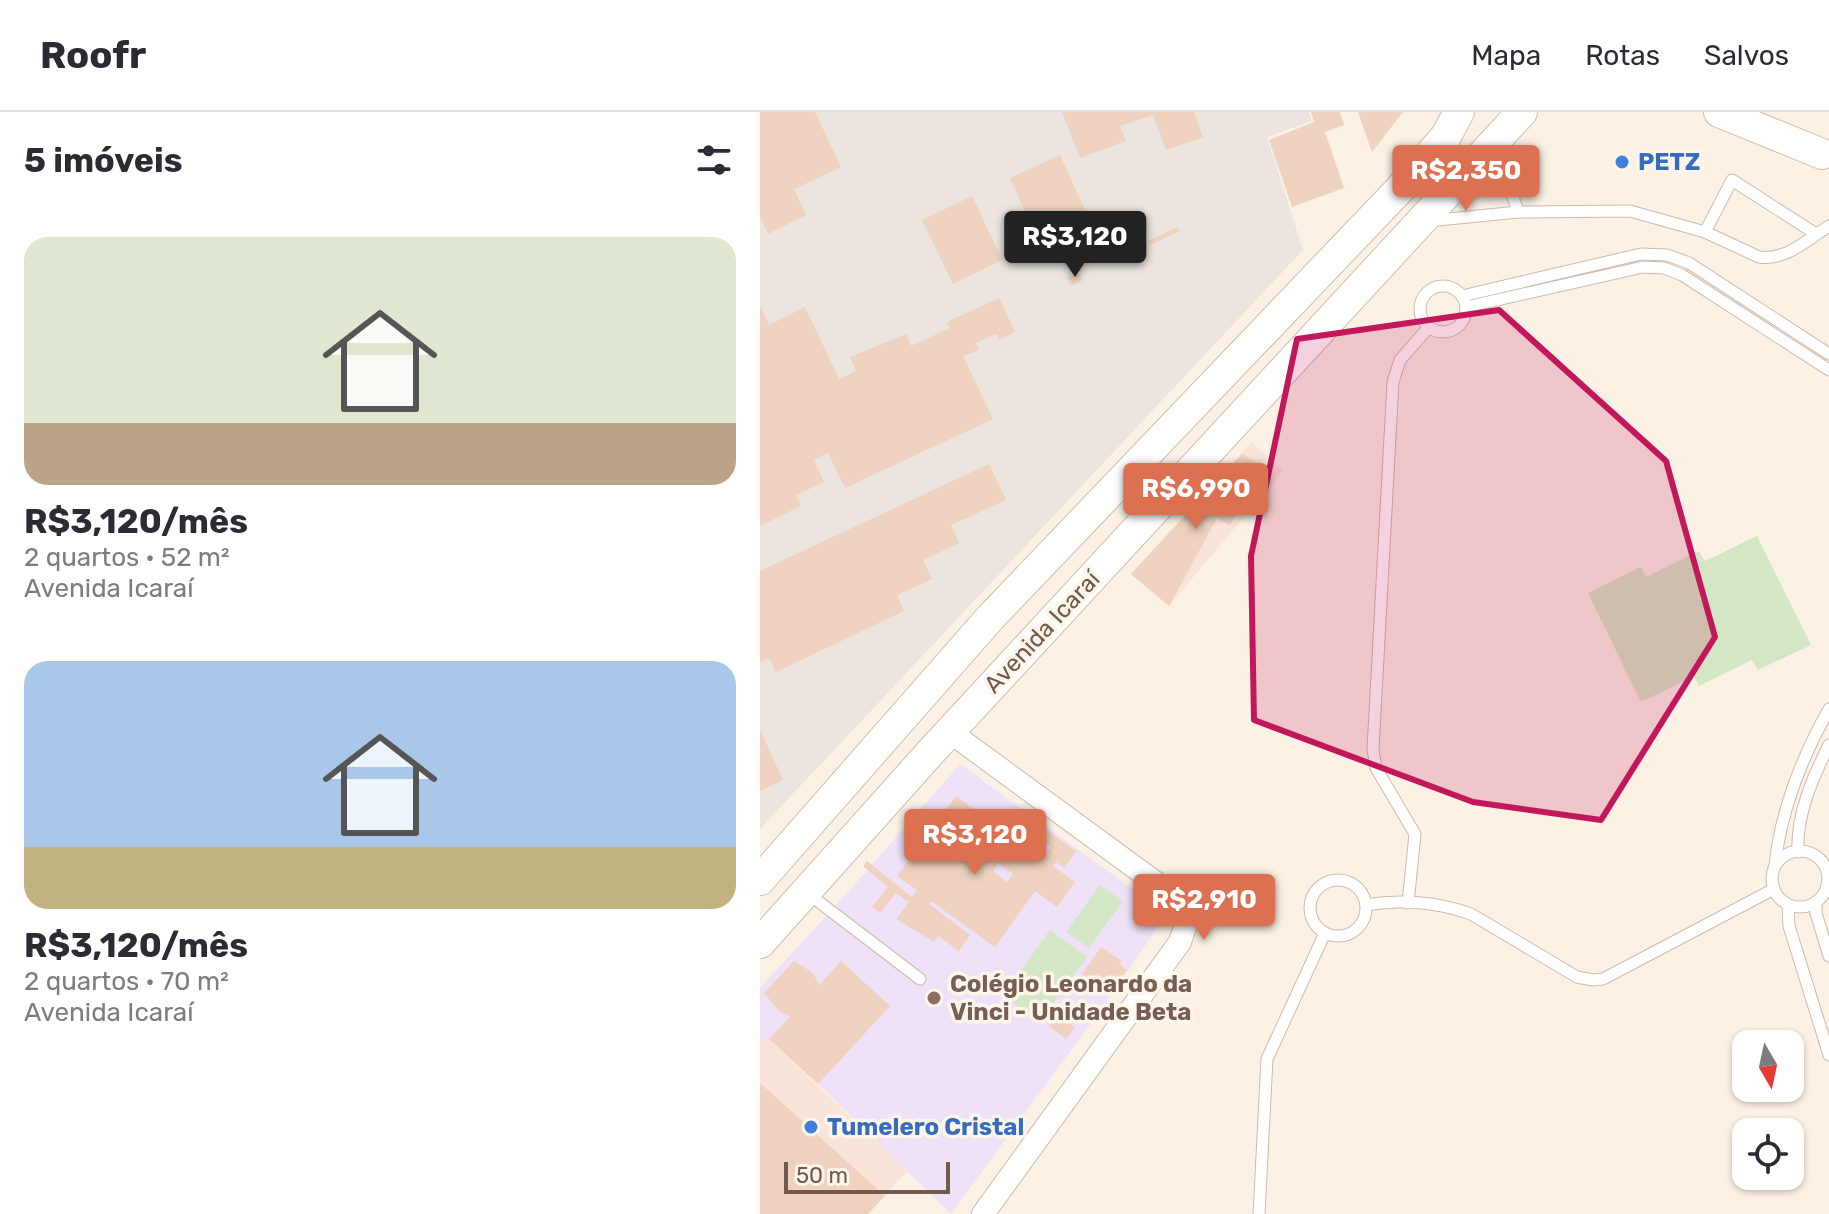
<!DOCTYPE html>
<html lang="pt">
<head>
<meta charset="utf-8">
<style>
	body { margin:0; font-family:Rubik,sans-serif; background:#f2f2f3; color:#2b2b33; height:100vh; display:flex; flex-direction:column; font-size:30px; white-space:nowrap }
	* { box-sizing:border-box; margin:0 }
	p { font-size:26px; color:#7c7c81 }
	.icon { flex:none; width:44px; height:44px; fill:none; stroke:currentColor; stroke-width:2; stroke-linecap:round; stroke-linejoin:round }
	.map { position:relative; flex:1; overflow:hidden }
	.side { display:flex; flex-direction:column; background:#fff; width:760px }
	.side>* { flex:none }
	.needle { width:52px; rotate:171deg }
	.tools { position:absolute; left:972px; top:918px; display:grid; gap:16px }
	.tools a { display:grid; place-items:center; width:72px; height:72px; border-radius:16px; background:#fff; box-shadow:0 2px 6px #0004; font-size:40px }
	.scale { position:absolute; left:24px; bottom:20px; width:166px; box-sizing:border-box; padding-left:8px; border:4px solid #72594c; border-top:0; font-size:22px; line-height:28px; white-space:nowrap; color:#72594c; -webkit-text-stroke:6px #fef6eb; paint-order:stroke }
	.price { position:absolute; translate:-50% -68px; padding:0 18px; border-radius:8px; background:#dd7051; color:#fff; font-size:26px; line-height:52px; filter:drop-shadow(0 2px 4px #0008) }
	.price::after { content:''; position:absolute; left:50%; top:48px; width:24px; height:18px; margin-left:-12px; background:inherit; clip-path:polygon(0 0,100% 0,50% 100%) }
	.price.active { background:#222; color:#fff }
	ul { padding:0; list-style:none }
	li { display:grid; align-content:center; gap:16px; height:424px; padding:0 24px }
	li span { display:grid; place-items:center; height:248px; border-radius:24px; color:#555 }
	li>.icon { margin-inline-start:auto }
	span .icon { width:144px; height:144px; fill:#fffc; stroke-width:1 }
	li b { font-size:34px }
	h2 { display:flex; justify-content:space-between; align-items:center; height:96px; padding:0 24px; font-size:34px }
	header { display:flex; align-items:center; gap:48px; box-sizing:border-box; height:112px; padding:0 40px; background:#fff; border-bottom:2px solid #e1e1e2 }
	header strong { font-size:38px }
	nav { display:flex; gap:44px; margin-inline-start:auto; font-size:28px }
	main { display:flex; flex:1; min-height:0 }
	.map>svg:first-child { display:block }
	.commercial { fill:#fae3d9 }
	.industrial { fill:#ebe4df }
	.education { fill:#efe1f7 }
	.green { fill:#d3e7c4 }
	.building { fill:#eed1be; fill-rule:evenodd }
	.lines { fill:none; stroke-linecap:round; stroke-linejoin:round }
	.service-casing { stroke:#ccbaac; stroke-width:13 }
	.minor-casing { stroke:#ccbaac; stroke-width:24 }
	.secondary-casing { stroke:#d0bcac; stroke-width:32 }
	.service { stroke:#fff; stroke-width:11 }
	.minor { stroke:#fff; stroke-width:22 }
	.secondary { stroke:#fff; stroke-width:30 }
	.marked { fill:#c2185b; fill-opacity:0.2; stroke:#c2185b; stroke-width:6; stroke-linejoin:round }
	.shop-dot { fill:#3f7fe0; stroke:#fef6eb; stroke-width:3 }
	.education-dot { fill:#8d6e63; stroke:#fef6eb; stroke-width:3 }
	.labels { text-anchor:middle; dominant-baseline:central; stroke-width:7; stroke-linejoin:round; paint-order:stroke }
	.shop-label { font-size:24px; font-weight:bold; fill:#366cbe; stroke:#fef6eb; text-anchor:start }
	.street-label { font-size:24px; fill:#72594c; stroke:#fef6eb }
	.education-label { font-size:24px; font-weight:bold; fill:#785e54; stroke:#fef6eb; text-anchor:start }
</style>
</head>
<body>
<header>
<strong>Roofr</strong>
<nav><a>Mapa</a><a>Rotas</a><a>Salvos</a></nav>
</header>
<main>
<section class="side">
<h2>5 imóveis<svg class="icon" aria-label="filters" viewBox="0 0 24 24"><path d="M4 7h16M4 17h16"/><circle cx="9" cy="7" r="2"/><circle cx="15" cy="17" r="2"/></svg></h2>
<ul>
<li><span style="background:linear-gradient(#dfe7d0 75%,#b9a48a 0)"><svg class="icon" aria-label="home" viewBox="0 0 24 24"><path d="M3 11l9-7 9 7M6 9v11h12V9"/></svg></span><div><b>R$3,120/mês</b><p>2 quartos · 52 m²</p><p>Avenida Icaraí</p></div></li>
<li><span style="background:linear-gradient(#a9c7e8 75%,#c2b280 0)"><svg class="icon" aria-label="home" viewBox="0 0 24 24"><path d="M3 11l9-7 9 7M6 9v11h12V9"/></svg></span><div><b>R$3,120/mês</b><p>2 quartos · 70 m²</p><p>Avenida Icaraí</p></div></li>
</ul>
</section>
<div class="map">
<svg width="1069" height="1102" viewBox="0 0 1069 1102">
	<rect width="100%" height="100%" fill="#fbf2e5"/>
	<!-- commercial -->
	<g class="commercial">
		<polygon points="492,330 523,359 409,494 371,462"/>
		<polygon points="0,926 9,927 147,1059 108,1102 0,1102"/>
	</g>
	<!-- industrial -->
	<polygon class="industrial" points="0,0 549,0 552,9 507,25 543,138 0,717"/>
	<!-- education -->
	<polygon class="education" points="200,652 407,802 342,896 191,1102 58,972 9,927 0,926 0,876 91,777"/>
	<!-- green -->
	<g class="green">
		<polygon points="997,424 1051,533 998,558 992,548 939,574 934,564 881,590 828,481 881,455 886,465 939,439 945,449"/>
		<polygon points="340,773 363,789 329,836 306,820"/>
		<polygon points="290,818 327,845 279,910 243,883"/>
	</g>
	<!-- building -->
	<g class="building">
		<polygon points="0,0 55,0 81,55 34,77 46,103 8,122 0,105"/>
		<polygon points="302,0 434,0 443,25 406,38 393,3 360,14 366,29 320,46"/>
		<polygon points="551,0 580,0 584,13 565,20 584,76 532,95 509,28 554,10"/>
		<polygon points="598,0 643,0 612,40"/>
		<polygon points="300,43 329,107 279,130 250,66"/>
		<polygon points="212,84 242,148 193,172 162,108"/>
		<polygon points="418,115 420,119 390,133 388,129"/>
		<polygon points="319,161 322,168 311,174 307,166"/>
		<polygon points="239,186 255,220 239,228 236,222 216,231 219,238 203,244 233,307 85,376 68,341 54,348 64,370 36,383 41,394 0,414 0,194 9,213 45,195 79,267 96,259 90,245 146,222 151,234 190,216 187,210"/>
		<polygon points="482,342 502,354 470,413 457,406 409,494 371,462"/>
		<polygon points="229,352 246,388 191,413 199,431 163,448 172,467 137,483 144,499 16,560 9,546 0,550 0,459"/>
		<polygon points="0,618 23,668 0,679"/>
		<path d="M196,684L250,723L254,718L270,730L267,735L283,746L291,735L278,726L284,716L316,739L304,756L296,750L293,754L315,770L297,795L275,779L235,835L171,789L169,792L210,823L199,839L178,824L174,830L136,807L149,790L136,781L120,801L112,795L128,775L103,754L107,749L152,785L157,778L137,764ZM238,751L253,762L247,770L233,759Z"/>
		<polygon points="341,835 362,849 359,852 367,858 349,882 322,862"/>
		<polygon points="34,849 53,861 59,873 81,849 130,894 58,972 9,927 30,905 18,898 4,881"/>
		<polygon points="298,902 315,916 306,927 289,914"/>
		<polygon points="0,971 125,1084 108,1102 0,1102"/>
	</g>
	<g class="lines">
		<!-- service casing -->
		<g class="service-casing">
			<g id="service">
				<polyline points="736,32 758,100"/>
				<path d="M668,109L758,100L870,99L945,120L999,145C1026,149 1048,127 1069,114"/>
				<polyline points="945,120 972,68 1056,122"/>
				<circle cx="683" cy="197" r="23"/>
				<polyline points="702,184 881,142 907,143 929,151 1069,242"/>
				<polyline points="706,195 883,155 904,156 922,163 1069,258"/>
				<circle cx="1040" cy="767" r="28"/>
				<path d="M1038,740C1036,703 1053,665 1069,633"/>
				<path d="M1015,754C1020,700 1043,643 1069,597"/>
				<circle cx="578" cy="796" r="28"/>
				<polyline points="46,780 160,867"/>
				<polyline points="1056,790 1056,801 1069,844"/>
				<polyline points="648,791 655,722 616,656 613,637 633,270 640,248 669,215"/>
				<path d="M606,793C640,787 678,790 711,802L817,865L833,868L843,867L1014,777"/>
				<polyline points="1028,793 1029,814 1069,943"/>
				<polyline points="499,1102 507,947 565,821"/>
			</g>
		</g>
		<!-- minor casing -->
		<g class="minor-casing">
			<polyline id="minor" points="190,620 418,787 427,809 420,830 223,1102"/>
		</g>
		<!-- secondary casing -->
		<g class="secondary-casing">
			<g id="secondary">
				<polyline points="959,0 1062,42"/>
				<polyline points="0,768 230,506 639,78 686,24 699,0"/>
				<polyline points="0,831 169,642 762,0"/>
			</g>
		</g>
		<!-- service -->
		<use href="#service" class="service"/>
		<!-- minor -->
		<use href="#minor" class="minor"/>
		<!-- secondary -->
		<use href="#secondary" class="secondary"/>
	</g>
	<!-- marked area -->
	<path class="marked" d="M739,198L906,349L955,525L841,708L713,690L494,608L491,444L537,227Z"/>
	<!-- markers -->
	<g class="shop-dot">
		<circle cx="862" cy="50" r="8"/>
		<circle cx="51" cy="1015" r="8"/>
	</g>
	<circle class="education-dot" cx="174" cy="886" r="8"/>
	<g class="labels">
		<!-- shop labels -->
		<g class="shop-label">
			<text x="878" y="50">PETZ</text>
			<text x="67" y="1015">Tumelero Cristal</text>
		</g>
		<!-- street labels -->
		<g class="street-label">
			<text transform="translate(282 520) rotate(-47)">Avenida Icaraí</text>
		</g>
		<!-- education labels -->
		<g class="education-label">
			<text x="190" y="872">Colégio Leonardo da<tspan x="190" dy="28">Vinci - Unidade Beta</tspan></text>
		</g>
	</g>
</svg>
<div class="tools">
<a><svg class="needle" viewBox="-14 -14 28 28"><path d="M0-13l5 13h-10z" fill="#e53935"/><path d="M0 13l5-13h-10z" fill="#7c7c81"/></svg></a>
<a><svg class="icon" aria-label="locate" viewBox="0 0 24 24"><circle cx="12" cy="12" r="6"/><path d="M12 2v4M12 18v4M2 12h4M18 12h4"/></svg></a>
</div>
<div class="scale">50 m</div>
<b class="price" style="left:706px;top:101px">R$2,350</b>
<b class="price active" style="left:315px;top:167px">R$3,120</b>
<b class="price" style="left:436px;top:419px">R$6,990</b>
<b class="price" style="left:215px;top:765px">R$3,120</b>
<b class="price" style="left:444px;top:830px">R$2,910</b>
</div>
</main>
</body>
</html>
